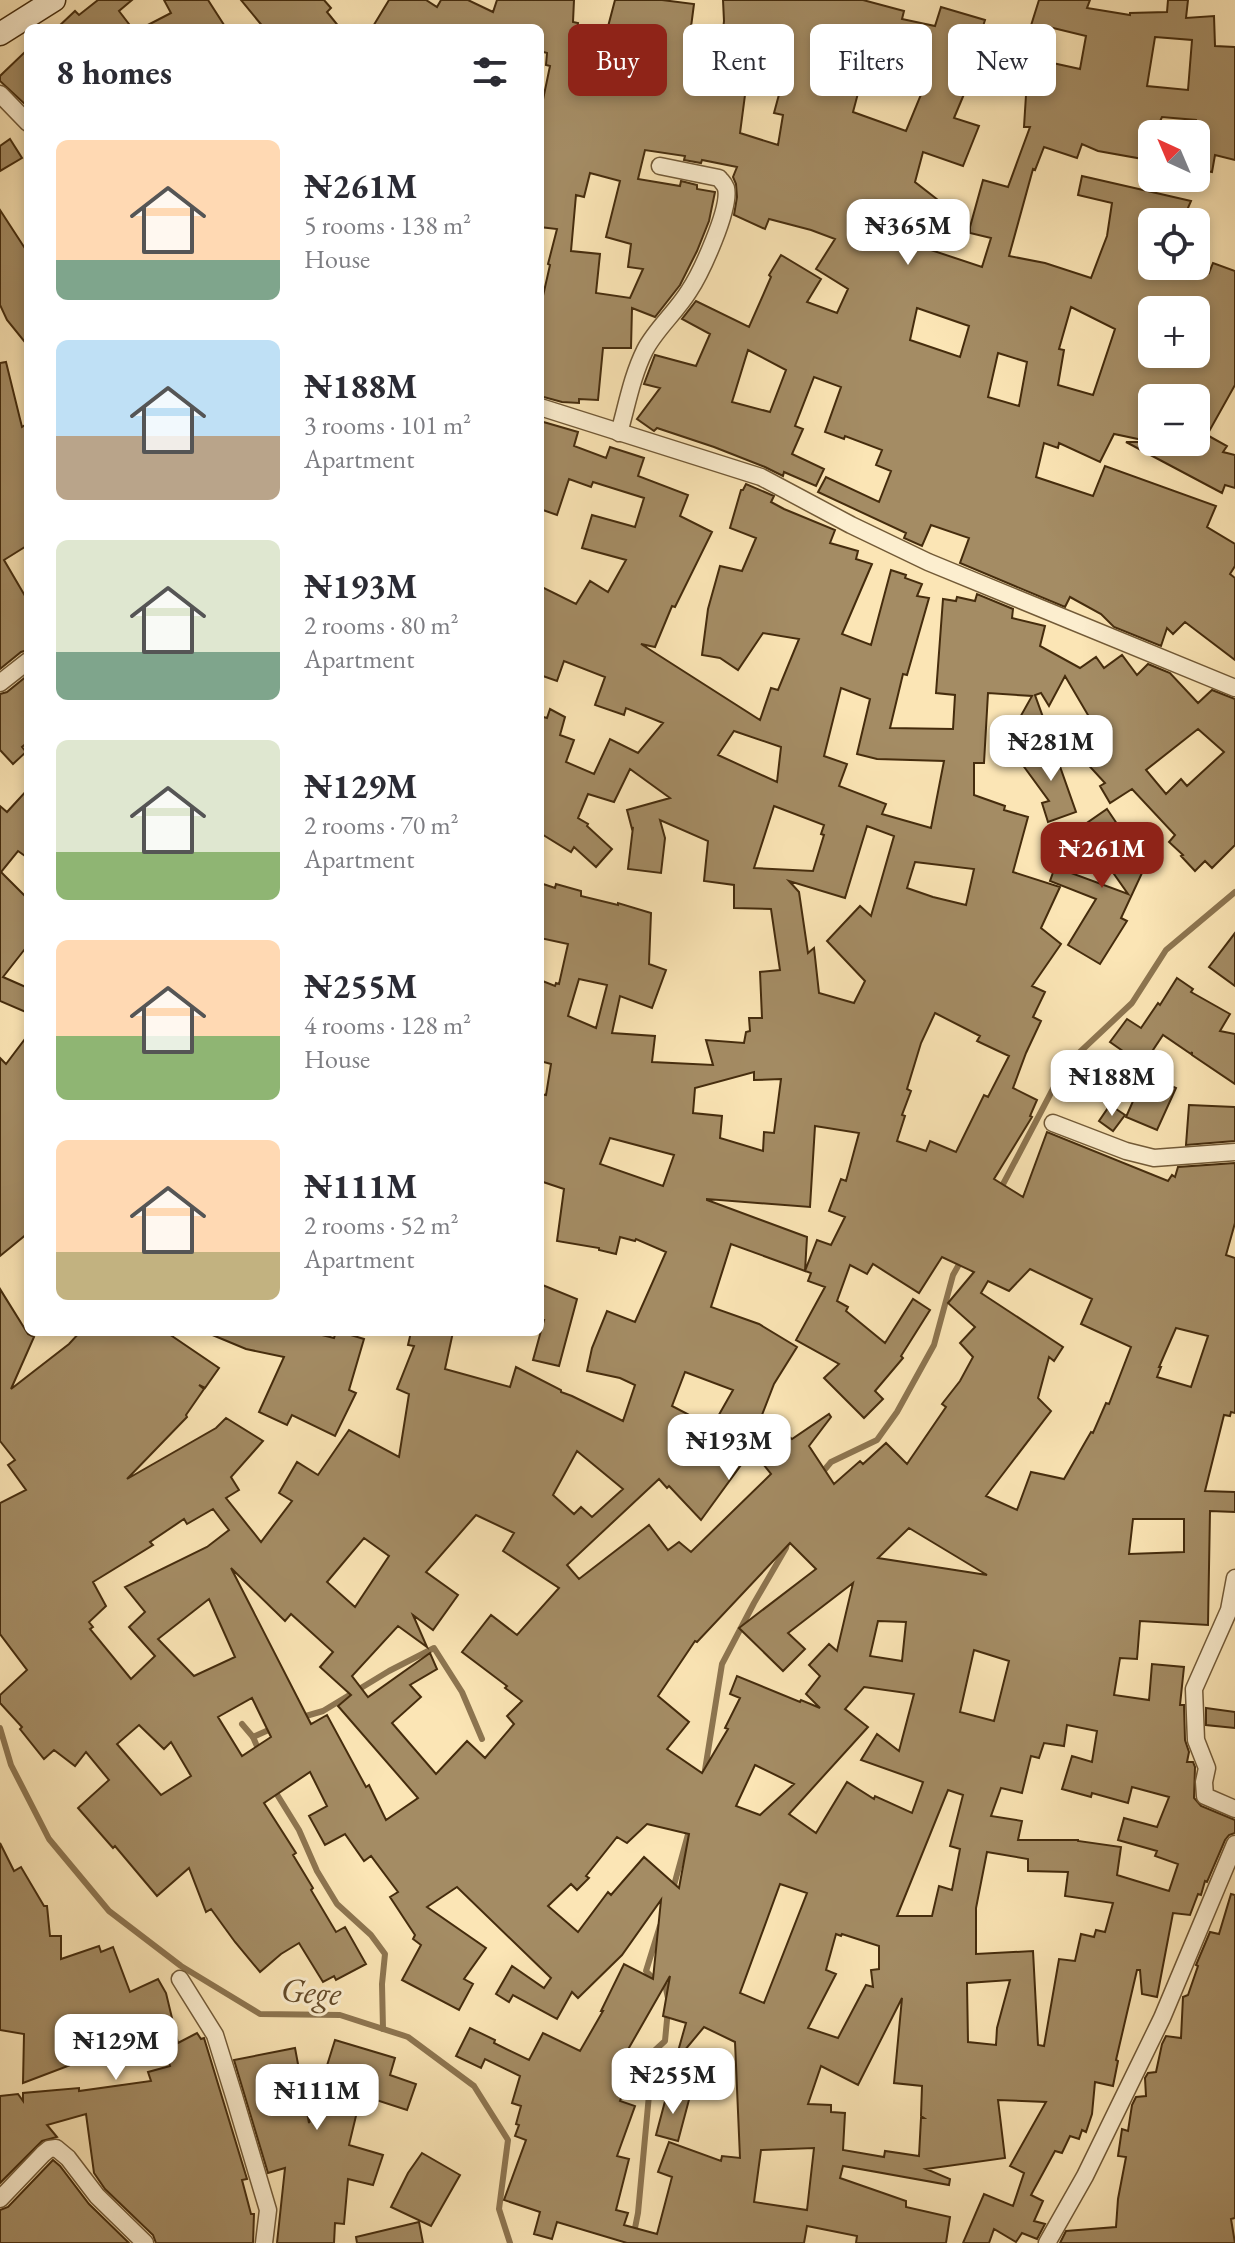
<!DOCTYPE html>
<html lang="en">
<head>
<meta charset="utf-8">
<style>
	body { margin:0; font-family:"EB Garamond",serif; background:#f2f2f3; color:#2b2b33; height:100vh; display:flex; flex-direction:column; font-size:30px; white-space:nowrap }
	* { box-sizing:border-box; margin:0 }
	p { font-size:26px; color:#7c7c81 }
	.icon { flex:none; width:44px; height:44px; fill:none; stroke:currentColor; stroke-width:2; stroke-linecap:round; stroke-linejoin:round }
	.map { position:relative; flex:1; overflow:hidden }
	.details { position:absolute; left:24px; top:24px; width:520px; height:1312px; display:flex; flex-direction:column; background:#fff; border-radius:12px; box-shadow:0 4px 12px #0003 }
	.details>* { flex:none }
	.banner { position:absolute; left:568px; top:24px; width:546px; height:72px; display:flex; gap:16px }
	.needle { width:52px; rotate:316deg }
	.controls { position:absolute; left:1138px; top:120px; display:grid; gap:16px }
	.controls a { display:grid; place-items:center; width:72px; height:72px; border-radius:12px; background:#fff; box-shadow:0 4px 12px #0003; font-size:40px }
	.price { position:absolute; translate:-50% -68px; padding:0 18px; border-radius:16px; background:#fff; color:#222; font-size:26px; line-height:52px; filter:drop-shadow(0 2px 4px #0008) }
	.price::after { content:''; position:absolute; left:50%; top:48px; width:24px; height:18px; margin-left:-12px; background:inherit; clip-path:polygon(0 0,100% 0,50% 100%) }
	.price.current { background:#8f2418; color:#fff }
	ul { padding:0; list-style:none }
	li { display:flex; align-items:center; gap:24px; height:200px; padding:0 32px }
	li span { display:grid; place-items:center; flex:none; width:224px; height:160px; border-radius:12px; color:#555 }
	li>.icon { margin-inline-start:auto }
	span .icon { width:96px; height:96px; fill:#fffc; stroke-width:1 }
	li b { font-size:34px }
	h2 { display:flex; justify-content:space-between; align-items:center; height:96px; padding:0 32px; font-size:34px }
	.pill { padding:0 28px; border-radius:12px; background:#fff; box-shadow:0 4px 12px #0003; font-size:28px; line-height:72px }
	.pill.current { background:#8f2418; color:#fff }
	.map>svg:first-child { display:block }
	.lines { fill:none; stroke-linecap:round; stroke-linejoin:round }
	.stream { stroke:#8d7550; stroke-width:6 }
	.building { fill:#a48c64; stroke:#452c0d; stroke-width:2; fill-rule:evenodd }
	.street-casing { stroke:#725a37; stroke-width:19 }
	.secondary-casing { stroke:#452c0d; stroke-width:25 }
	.street { stroke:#fceecf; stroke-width:16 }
	.secondary { stroke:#fceecf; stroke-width:22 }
	.labels { text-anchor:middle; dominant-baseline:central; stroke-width:6; stroke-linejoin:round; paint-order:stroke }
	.water-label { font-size:34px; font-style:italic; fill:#634a29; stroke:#fceecf }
</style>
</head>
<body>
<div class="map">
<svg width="1235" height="2243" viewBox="0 0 1235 2243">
	<rect width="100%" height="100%" fill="#fbe5b5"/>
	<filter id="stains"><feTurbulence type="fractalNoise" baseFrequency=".0025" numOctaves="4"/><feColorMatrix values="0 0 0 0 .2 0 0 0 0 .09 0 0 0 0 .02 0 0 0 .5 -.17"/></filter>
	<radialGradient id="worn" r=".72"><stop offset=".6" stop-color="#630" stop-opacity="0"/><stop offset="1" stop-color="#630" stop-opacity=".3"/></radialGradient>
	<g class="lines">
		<!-- stream -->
		<g class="stream">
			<polyline points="1000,1190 1065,1066 1132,1003 1166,950 1235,892"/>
			<polyline points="821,1474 831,1462 877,1440 897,1412 934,1345 953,1275 962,1259"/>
			<polyline points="299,1718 323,1711 389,1671 434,1648 462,1692 482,1739"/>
			<polyline points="242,1724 253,1737 259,1751"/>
			<polyline points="0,1728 11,1765 49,1839 109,1911 181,1966 260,2014 340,2015 408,2037 474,2086 508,2140 499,2209 510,2243"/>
			<polyline points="253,1737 273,1728"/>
			<polyline points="705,1770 722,1664 754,1603 786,1548 787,1543"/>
			<polyline points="273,1788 299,1830 317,1871 337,1904 371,1935 385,1954 382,1984 383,2029"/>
			<polyline points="673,1889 690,1827"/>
			<polyline points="660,1926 646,1971 653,1978 665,1984 668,1998"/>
			<polyline points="632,2243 638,2213 653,2052 665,2041 668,2009"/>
		</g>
	</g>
	<!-- building -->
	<g class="building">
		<polygon points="98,0 132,0 119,11 132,28 57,28 75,11 79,15"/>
		<polygon points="164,0 208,0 226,28 142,28 171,13"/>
		<polygon points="241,0 324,0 331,8 327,12 340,28 264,28"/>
		<path d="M389,0H426L437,7L441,0H468L493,12L497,0H574L573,22L578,23L577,33L605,38L615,0H662L694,4L691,27H689L687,59L719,62L724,21L723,0H863L904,11L902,19L935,26L941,7L985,20L979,39L1023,51L1039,0H1090L1087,8L1130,15V13L1167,12L1168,0H1188L1186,18L1214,16L1215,46L1235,47V160L1215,155L1212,172L1196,169V120L1162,117L1154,134H1152L1143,159L1098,151L1082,144L1077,158L1044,147L1035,170L1033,169L1009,256L1045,263L1091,278L1107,236L1112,203L1078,195L1082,176L1191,201L1182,222H1164L1152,217V266H1191L1209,273L1213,263L1235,271V385L1207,435L1227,446L1223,452L1235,455V488L1225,485L1222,493L1126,442H1196V398H1152V442L1114,434L1100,462L1059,443L1058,448L1044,443L1036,477L1093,496L1105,466L1216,506L1207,527L1235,544V566L1230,574L1235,578V660L1185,622L1173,634L1167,628L1161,646L1114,627L1101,614L1070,597L1065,607L960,563L969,538L931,525L922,546L904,538L906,533L818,492L826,477L879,502L891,471L876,465L882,450L845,436L844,439L825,432L841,387L814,377L795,426L803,429L792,454L824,469L816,486L784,472L783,476L765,467L714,447L657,428L654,431L637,419L660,388L644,384L655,355L696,366L710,334L682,319L696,301L749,327L771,277L769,275L781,255L821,279L807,302L837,313L848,289L816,269L835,239L811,230L769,219L765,229L734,215L737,197L736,184L733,177L737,167L702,160L701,163L684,160L685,156L645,150L638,179L680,186L681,181L697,185V189L715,192L709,221L697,251L680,285L655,317L632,308L631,348H603L598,400L579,399V403L562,402L540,396V309L550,265L548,264L557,229L540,227V114L550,66L546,65L547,53L540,51V28L471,26L469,28H372ZM1049,27L1086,36L1080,69L1039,60ZM866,34L898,43L892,72L927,80L906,131L853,112L865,67H863ZM1155,37L1192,40L1188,90L1147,86ZM980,56L1024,68L1022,94L1026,95L1024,127H1030L1008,187L983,180L970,227V233L991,238L982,267L862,227L868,205L940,225L949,206L938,200L915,182L923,152L963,166L979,126L954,118ZM748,72L784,76L774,113L783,115L778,145L740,133ZM590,173L620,181L606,237L631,244L628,267L643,269L630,298L596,293L600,254L571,251L576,195L584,197ZM1071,307L1115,329L1093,395L1058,385L1064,350L1059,349ZM917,308L969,326L960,357L910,340ZM1152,310H1196V354H1152ZM748,350L786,370L770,412L732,402ZM998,353L1027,362L1019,406L988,397Z"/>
		<polygon points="28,49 28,107 0,81 0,76"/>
		<polygon points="10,139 22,158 0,171 0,146"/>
		<polygon points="0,210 28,253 28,346 7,320 0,305"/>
		<polygon points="6,362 22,427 28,423 28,545 4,560 28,601 28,650 21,652 0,669 0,363"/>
		<path d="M540,421L578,432L574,446L606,458L610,447L644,458L638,476L688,495L680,516L712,532L675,607L672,606L655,647L641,644L760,720L771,688L778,690L799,639L763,633L738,670L720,658L702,655L708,609L720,566L742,571L756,538L730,528L741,490H743L746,484L774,496L771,502L784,509L835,530L830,543L858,551L856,559L872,564L842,634L871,645L891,570L906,575L905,578L922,584L917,596L929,598L907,675L903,674L890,728L953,729L955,695L936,693L943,599L956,601L957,597L975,601L977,594L1013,609L1012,618L1045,626L1040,646L1080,668L1096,657L1104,668L1122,655L1137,675L1148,664L1170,673L1198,703L1212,690L1235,699V845L1212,868L1205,861L1195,871L1181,856L1183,855L1169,842L1175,835L1132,789L1110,803L1100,786L1105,783L1082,758L1067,734L1088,715L1065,676L1049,706L1041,693L1035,695L1044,720L1028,747L1009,737L1032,696L988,693L984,763H974V795L1005,806L1004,810L1028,817L1013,872L1060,887L1041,928L1061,944L1032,986L1045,992L1033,1017L1041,1021L1026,1053L1013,1088L1037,1100L1030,1116L1032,1117L994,1179L1023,1197L1047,1132L1168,1181L1172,1175L1175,1177L1178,1167L1235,1163V1223L1226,1255L1235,1258V1413L1231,1412L1230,1416L1224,1415L1205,1491L1235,1492V1512L1210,1511L1208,1625L1140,1621L1137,1659L1120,1658L1114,1695L1149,1700L1152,1664L1184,1667L1180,1705H1184L1185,1740L1189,1752L1187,1762H1193L1195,1767L1194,1798L1201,1806L1235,1820V1833L1229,1835L1225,1840L1207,1882L1205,1881L1201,1895L1198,1894L1190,1915L1173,1913L1157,1997L1142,1994L1140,1970H1137L1116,2060L1118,2061L1113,2086L1095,2082L1092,2114L1086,2132L1082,2130L1079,2139L1070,2136L1062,2153L1055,2151L1031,2195L1043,2201L1034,2221L1045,2224L1037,2239L1022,2233L1016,2242L994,2229L989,2243H963L984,2194L1013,2206L1024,2173L1010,2166L1046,2102L998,2100L1005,2158L926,2169L950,2179L949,2185L843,2166L840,2178L906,2201V2207L950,2217L946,2243H856L857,2236L807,2226L804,2243H627L557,2222L552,2239L534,2234L540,2212L504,2200L526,2140L515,2136L519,2125L516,2124L521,2106L512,2103L520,2076L485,2059L481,2068L456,2056L470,2028L495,2040L494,2043L529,2060L543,2033L580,2051L603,2011H601L624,1964L653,1979L661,1900L622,1955L578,1998L572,1992L557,2019L513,1995L509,2002L496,1994L512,1966L544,1988L551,1978L457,1887L427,1907L486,1948L464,1979L473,1984L459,2010L402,1980L421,1945L413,1939L415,1935L390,1897L398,1892L371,1856L364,1861L345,1834L325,1845L309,1816L327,1806L310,1772L264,1803L296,1853L293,1855L313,1888L311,1890L336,1932L345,1927L366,1964L336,1980L334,1976L323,1982L299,1943L281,1954L260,1972L235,1942L211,1909L206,1912L189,1868L157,1896L115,1846L113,1848L78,1808L109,1780L86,1752L75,1766L54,1750L44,1759L20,1729L22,1727L0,1703V1695L27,1670L0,1634V1503L26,1490L8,1465L15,1460L0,1441V1289L28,1334L34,1337L11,1389L69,1344L80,1332H166L219,1368L205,1388L199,1385L204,1389L186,1415L187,1417L127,1479L216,1428L226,1418L263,1441L231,1477L239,1490L226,1498L261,1542L292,1501L279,1493L297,1462L318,1475L349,1430L399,1457L409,1394L397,1389L414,1346L408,1345L411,1332H453L445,1369L510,1387L516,1367L561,1390V1392L572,1396L623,1421L635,1385L620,1378L587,1371L592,1348L607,1311L635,1322L666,1252L636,1239L635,1241L620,1237L616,1254L599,1250V1248L557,1241L564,1189L540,1181V1094L546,1095L551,1064L540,1061V980L555,986L556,983L559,984L568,944L540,938V883L555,888L556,884L581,891V896L618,905V903L651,913L649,964L666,970L652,1008L620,996L612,1033L655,1036L652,1062L713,1065L706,1040L744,1043L746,1032L750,1031L749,1018H762L760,972L780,970L771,909L734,908V885L704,881L708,841L660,820L665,838L661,873L628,869L633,827L632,829L627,810L670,798L630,769L614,802L588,794L578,818L588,824L587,826L612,849L596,867L574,847L571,852L540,833V716L547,718L550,709L565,717L560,735L574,740L566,762L594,774L610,739L638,753L663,723L626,708L624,715L595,705L605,677L564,661L557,681L540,675V586L576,604L590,581L608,592L626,560L582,548L592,515L635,527L644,498L593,482L591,487L569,479L557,515L540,509ZM841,688L870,699L857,754L877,759L944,761L931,828L882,814L886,804L839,786L847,764L824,756ZM1198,729L1224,752L1187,786L1181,779L1166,794L1146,770ZM734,731L781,747L777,782L718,755ZM774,806L824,825L821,834L824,835L813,871L754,868ZM867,826L894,836L871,916L860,906L827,941L865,981L854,1003L819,993L814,948L808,953L799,892L789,881L845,898ZM915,862L974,869L966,905L933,897L907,888ZM579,979L607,985L596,1028L568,1016ZM935,1013L980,1036L977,1041L1009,1056L988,1097L984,1095L956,1152L930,1141L926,1151L897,1141L905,1116L902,1115L911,1091L907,1089L921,1043ZM754,1072V1080L781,1079L774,1133L764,1132L763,1151L720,1138L722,1116L693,1113L695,1088ZM815,1126L859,1133L846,1181L841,1179L829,1211L845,1217L831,1245L817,1240L805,1271L811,1273L808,1281L825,1287L796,1340L839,1364L824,1378L864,1418L883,1399L875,1391L903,1358L901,1356L930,1310L913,1299L885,1343L846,1311L848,1307L837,1301L850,1265L867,1274L873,1264L919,1293L942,1257L974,1272L948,1303L975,1327L960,1343L973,1357L960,1381L942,1404L946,1407L907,1464L886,1443L863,1464L860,1461L834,1484L809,1446L831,1417L829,1414L792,1439L762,1415L774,1384L797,1347L759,1324L711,1307L731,1244L805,1271L807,1237L707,1200V1199L810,1207ZM610,1138L674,1155L663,1186L600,1164ZM1030,1269L1092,1299L1081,1324L1131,1347L1109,1404L1106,1403L1093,1433L1091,1432L1064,1479L1031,1472L1017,1510L986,1496L1051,1411L1038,1398L1049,1357L1054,1361L1063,1347L981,1293L988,1281L1009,1291ZM1176,1328L1208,1336L1191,1387L1157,1377L1161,1367H1159ZM685,1372L733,1390L712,1427L672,1406ZM752,1450L771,1474L691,1552L679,1542L668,1550L649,1525L579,1579L567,1565L659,1479L667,1488L669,1486L701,1520ZM577,1451L623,1489L592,1517L581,1507L574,1514L553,1495ZM213,1509L229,1530L207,1547L125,1587L145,1612L129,1627L155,1656L131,1679L90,1629L93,1627L89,1622L106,1606L93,1582L153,1545L150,1542L184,1519L187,1524ZM476,1515L514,1533L503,1551L559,1588L517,1635L491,1615L462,1652L507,1686L505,1688L522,1701L507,1716L514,1724L485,1758L467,1741L436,1774L392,1723L421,1697L410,1685L437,1669L430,1653L368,1697L352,1676L398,1626L427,1647L413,1615L433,1630L458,1595L426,1572ZM1133,1519H1184V1552L1129,1554ZM909,1528L987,1575L878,1558ZM364,1538L389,1556L355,1607L327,1582ZM790,1543L816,1569L739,1628L783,1671L805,1649L788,1633L853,1583L837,1651L829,1644L809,1665L820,1676L806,1694L820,1708L801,1700L800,1702L737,1676L730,1694L740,1698L725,1728L728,1729L702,1773L667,1749L689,1722L658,1696L695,1641L697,1642ZM231,1568L285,1621L291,1614L333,1652L320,1667L351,1695L338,1706L418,1798L386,1820L369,1785L366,1787L327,1715L311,1724ZM209,1599L235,1657L194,1676L158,1639ZM878,1621L906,1622L902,1661L870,1656ZM974,1650L1009,1661L994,1721L960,1712ZM864,1687L914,1694L899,1751L877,1734L861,1760L923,1782L912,1813L875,1796L874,1799L847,1782L816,1833L789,1814L868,1727L845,1709ZM252,1698L271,1737L242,1756L218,1717ZM139,1725L164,1749L171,1742L191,1776L161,1795L117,1744ZM1067,1725L1097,1731L1092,1762L1072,1756L1062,1789L1091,1797L1092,1793L1128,1803L1132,1787L1169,1797L1157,1827L1124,1818L1118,1840L1157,1851L1155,1856L1178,1864L1169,1891L1117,1875L1121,1847L1078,1841V1840H1018L1022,1821L991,1816L1001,1788L1022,1793L1031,1756L1039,1758L1044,1743L1064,1746ZM755,1765L794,1784L760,1815L736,1806ZM948,1790L963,1795L950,1846L960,1849L952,1890L939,1886L932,1916H897ZM647,1824L689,1834L679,1888L644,1857L611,1895L608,1892L578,1932L548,1906L571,1884L577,1890L589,1878L586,1876L617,1837L627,1843ZM987,1852L1028,1859V1871L1068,1872L1065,1896L1113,1903L1105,1932L1096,1930L1094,1937L1081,1934L1075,1961L1059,1959L1044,2046L1038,2045L1033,1951L976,1954V1908ZM780,1884L807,1893L764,2003L740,1993ZM836,1934L841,1936L842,1934L879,1946V1969L871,1970L873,1987L866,1985L838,2038L808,2028L836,1974L826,1970ZM670,1976L663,2016L686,2023L675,2062L704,2027L735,2042L740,2158L722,2156L721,2161L669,2142L658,2172L672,2177L657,2234L624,2225L628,2213L616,2210L629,2159L617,2156L635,2106L620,2101L634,2065L622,2060ZM1010,1980L997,2028L996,2045L968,2042L967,1983ZM902,1998L894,2083L922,2086L921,2116L924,2118H921L919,2156L885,2151L884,2157L843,2150L845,2113L831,2112V2105L808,2104L821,2066L858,2085ZM814,2148L807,2210L754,2202L761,2150Z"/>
		<polygon points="28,675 28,742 22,747 26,752 13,764 0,750 0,694 7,692"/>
		<polygon points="1051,741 1076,812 1048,822 1042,803 1049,801 1022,764"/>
		<polygon points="28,789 28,858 18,851 1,872 28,899 28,945 3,977 28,988 28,1013 0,1001 0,806 7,812"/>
		<polygon points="1107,809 1132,846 1113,860 1142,873 1121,918 1127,921 1100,964 1068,945 1096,899 1050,881 1055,867 1128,894 1081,827"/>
		<polygon points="1235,933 1235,986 1209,967"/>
		<polygon points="1177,978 1193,989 1191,992 1230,1014 1220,1031 1235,1034 1235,1084 1192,1055 1192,1052 1191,1054 1163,1035 1143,1065 1110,1042 1127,1019 1141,1028 1158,1003 1160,1005"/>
		<polygon points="28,1035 28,1233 0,1256 0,1058 6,1064"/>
		<polygon points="1145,1074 1176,1088 1157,1130 1126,1117"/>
		<polygon points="1110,1105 1125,1115 1113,1131 1099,1121"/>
		<polygon points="1189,1105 1235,1107 1235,1141 1186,1145"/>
		<polygon points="540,1284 577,1299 559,1366 533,1360 544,1320 540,1320"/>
		<polygon points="210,1332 310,1332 334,1338 336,1332 341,1332 364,1339 349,1390 356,1393 335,1436 292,1415 287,1425 259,1412 284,1357 246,1349 210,1334"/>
		<polygon points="1206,1708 1235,1712 1235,1728 1206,1725"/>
		<polygon points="0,1843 14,1871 21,1867 44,1906 47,1906 50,1936 61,1936 61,1959 99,1946 101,1952 113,1947 130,1992 158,1979 166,1993 178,2043 197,2033 201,2039 204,2038 247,2179 242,2180 251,2214 254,2214 253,2243 156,2243 153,2235 105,2189 94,2173 86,2114 47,2125 57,2137 42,2141 0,2183 0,2096 18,2094 23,2101 23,2093 79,2088 79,2091 151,2081 148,2072 170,2066 160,2031 23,2083 24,2034 0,2030"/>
		<polygon points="1231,1894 1235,1895 1235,2218 1231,2219 1235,2243 1060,2243 1066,2231 1116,2227 1118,2199 1126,2157 1118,2156 1122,2129 1128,2131 1132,2105 1136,2097 1146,2096 1145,2078 1148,2073 1156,2072 1162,2044 1166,2036 1181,2038 1183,1997 1188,1995 1198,1966 1196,1965 1210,1932 1219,1934"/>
		<polygon points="335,2040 395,2058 390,2075 416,2084 407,2110 361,2095 349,2145 383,2155 373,2185 348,2179 344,2224 335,2223 334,2243 277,2243 285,2168 268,2173 234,2060 295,2048 309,2123"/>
		<polygon points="668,2090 690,2096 678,2141 656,2135"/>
		<polygon points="422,2153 460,2175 431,2226 391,2207 408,2173"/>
		<polygon points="53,2160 60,2166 89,2204 129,2243 0,2243 0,2210 8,2207"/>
		<polygon points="419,2222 423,2243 357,2243 356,2237"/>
	</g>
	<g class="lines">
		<!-- street casing -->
		<g class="street-casing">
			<g id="street">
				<polyline points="0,94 28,123"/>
				<polyline points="540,407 761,477 851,525 928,562 1235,688"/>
				<path d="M619,433C627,405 632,376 645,350C656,329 676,312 689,291C701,273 731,208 726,188C724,183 722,182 719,178L660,166"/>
				<polyline points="0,683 28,661"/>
				<polyline points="1053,1123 1126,1151 1154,1158 1235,1152"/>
				<polyline points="1235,1578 1229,1610 1194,1689 1196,1740 1207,1768 1204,1782 1205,1796 1235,1809"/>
				<polyline points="180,1979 215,2035 234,2096 268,2210 264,2243"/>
				<polyline points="0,2199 43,2154 49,2149 56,2148 68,2158 97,2196 145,2243"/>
				<polyline points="1047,2243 1085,2176 1162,2018 1235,1844"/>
			</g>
		</g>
		<!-- secondary casing -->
		<g class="secondary-casing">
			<polyline id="secondary" points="0,34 54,0"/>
		</g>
		<!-- street -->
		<use href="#street" class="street"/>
		<!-- secondary -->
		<use href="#secondary" class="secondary"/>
	</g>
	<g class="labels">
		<!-- water labels -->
		<g class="water-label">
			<text transform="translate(311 1991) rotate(4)">Gege</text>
		</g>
	</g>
	<rect width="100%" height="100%" filter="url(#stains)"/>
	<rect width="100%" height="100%" fill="url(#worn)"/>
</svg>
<div class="controls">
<a><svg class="needle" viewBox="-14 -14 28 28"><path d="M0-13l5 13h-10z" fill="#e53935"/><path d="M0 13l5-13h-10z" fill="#7c7c81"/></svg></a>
<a><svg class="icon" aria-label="locate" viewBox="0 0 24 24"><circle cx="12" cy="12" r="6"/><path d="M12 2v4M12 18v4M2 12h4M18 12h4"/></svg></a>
<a>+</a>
<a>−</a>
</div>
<b class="price" style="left:908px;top:267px">₦365M</b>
<b class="price" style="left:1051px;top:783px">₦281M</b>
<b class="price current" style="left:1102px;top:890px">₦261M</b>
<b class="price" style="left:1112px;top:1118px">₦188M</b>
<b class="price" style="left:729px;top:1482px">₦193M</b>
<b class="price" style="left:116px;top:2082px">₦129M</b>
<b class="price" style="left:673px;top:2116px">₦255M</b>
<b class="price" style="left:317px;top:2132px">₦111M</b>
<div class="banner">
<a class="pill current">Buy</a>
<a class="pill">Rent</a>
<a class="pill">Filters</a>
<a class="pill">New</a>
</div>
<section class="details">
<h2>8 homes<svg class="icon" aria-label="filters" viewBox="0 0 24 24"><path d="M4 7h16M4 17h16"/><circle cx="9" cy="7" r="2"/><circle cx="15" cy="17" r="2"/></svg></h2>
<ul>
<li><span style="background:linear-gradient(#ffd9b3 75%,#7fa58c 0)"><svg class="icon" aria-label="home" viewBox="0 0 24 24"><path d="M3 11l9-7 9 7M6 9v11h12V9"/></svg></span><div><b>₦261M</b><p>5 rooms · 138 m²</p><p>House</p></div></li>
<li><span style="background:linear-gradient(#bfe0f5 60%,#b9a48a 0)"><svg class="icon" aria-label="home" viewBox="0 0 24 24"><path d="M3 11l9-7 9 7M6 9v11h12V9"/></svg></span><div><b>₦188M</b><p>3 rooms · 101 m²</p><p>Apartment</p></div></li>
<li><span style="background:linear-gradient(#dfe7d0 70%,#7fa58c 0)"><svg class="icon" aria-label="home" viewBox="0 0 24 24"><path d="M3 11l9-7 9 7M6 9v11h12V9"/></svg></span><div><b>₦193M</b><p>2 rooms · 80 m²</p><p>Apartment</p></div></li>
<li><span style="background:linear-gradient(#dfe7d0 70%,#8fb573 0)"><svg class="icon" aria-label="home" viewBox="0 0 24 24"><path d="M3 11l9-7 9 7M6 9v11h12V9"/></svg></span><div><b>₦129M</b><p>2 rooms · 70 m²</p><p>Apartment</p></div></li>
<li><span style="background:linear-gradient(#ffd9b3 60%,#8fb573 0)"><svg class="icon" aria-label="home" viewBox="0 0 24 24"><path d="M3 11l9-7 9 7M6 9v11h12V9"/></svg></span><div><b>₦255M</b><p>4 rooms · 128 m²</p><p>House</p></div></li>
<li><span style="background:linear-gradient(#ffd9b3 70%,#c2b280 0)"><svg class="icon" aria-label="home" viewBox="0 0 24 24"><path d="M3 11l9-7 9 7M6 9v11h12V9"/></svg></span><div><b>₦111M</b><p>2 rooms · 52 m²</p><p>Apartment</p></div></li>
</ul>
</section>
</div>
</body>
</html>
